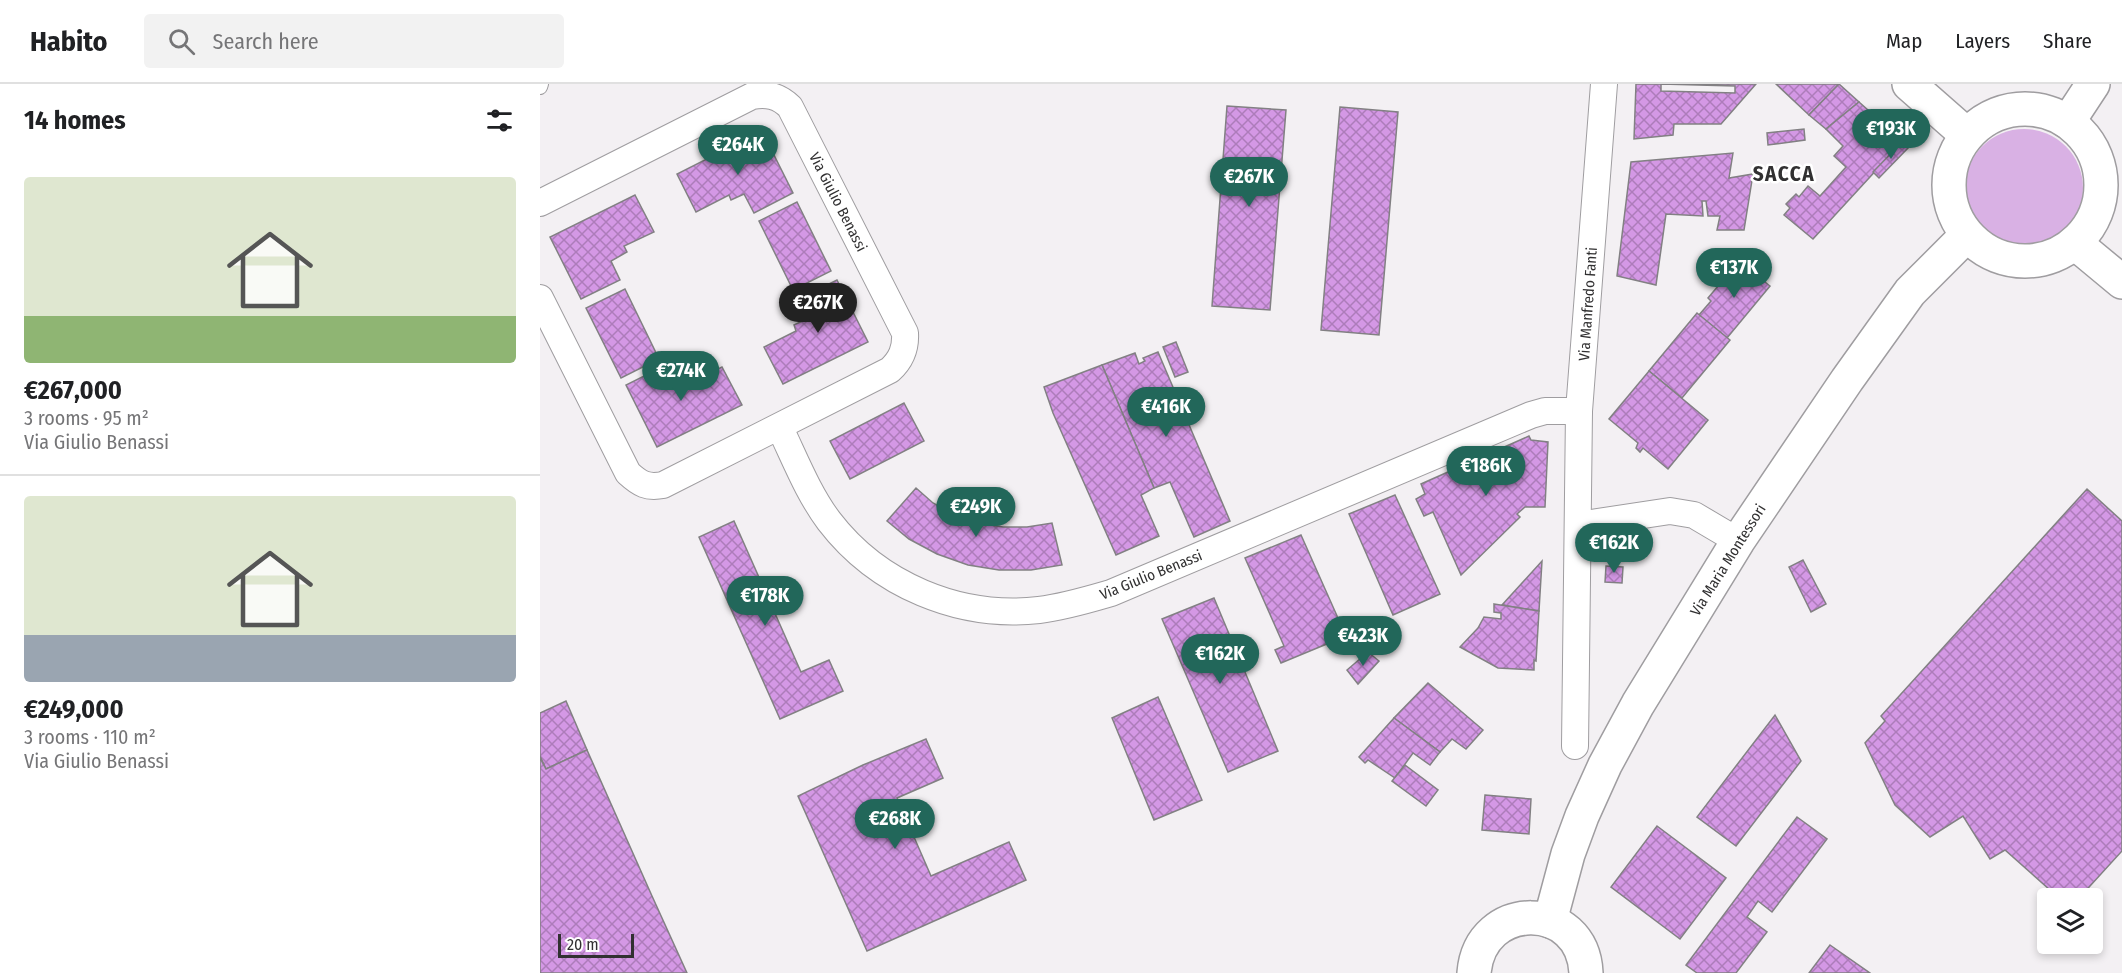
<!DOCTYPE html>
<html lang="en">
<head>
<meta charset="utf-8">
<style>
	body { margin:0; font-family:"Fira Sans Condensed",sans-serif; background:#f2f2f2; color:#202124; height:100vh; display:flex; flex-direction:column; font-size:22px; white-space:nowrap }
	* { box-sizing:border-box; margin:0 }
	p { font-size:20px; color:#757577 }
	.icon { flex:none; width:33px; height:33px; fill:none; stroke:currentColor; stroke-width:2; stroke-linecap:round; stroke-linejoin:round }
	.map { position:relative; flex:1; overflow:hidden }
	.drawer { display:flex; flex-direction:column; background:#fff; width:540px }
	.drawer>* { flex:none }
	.buttons { position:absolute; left:1497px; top:804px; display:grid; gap:12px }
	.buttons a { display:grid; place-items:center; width:66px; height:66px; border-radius:6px; background:#fff; box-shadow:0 3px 9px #0003; font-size:30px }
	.scale { position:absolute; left:18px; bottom:15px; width:76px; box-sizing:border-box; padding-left:6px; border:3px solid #313031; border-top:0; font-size:16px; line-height:21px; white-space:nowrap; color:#313031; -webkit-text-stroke:4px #fff; paint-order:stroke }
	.price { position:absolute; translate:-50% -51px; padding:0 14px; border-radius:21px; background:#22675a; color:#fff; font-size:20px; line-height:39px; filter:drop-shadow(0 2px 3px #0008) }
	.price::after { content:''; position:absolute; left:50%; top:36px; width:18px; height:14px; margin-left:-9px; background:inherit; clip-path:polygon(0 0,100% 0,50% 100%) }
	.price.selected { background:#222; color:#fff }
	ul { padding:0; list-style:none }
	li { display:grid; align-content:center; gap:12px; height:318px; padding:0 24px }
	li+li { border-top:2px solid #e0e0e0 }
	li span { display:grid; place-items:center; height:186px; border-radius:6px; color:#555 }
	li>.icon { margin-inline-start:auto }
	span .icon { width:108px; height:108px; fill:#fffc; stroke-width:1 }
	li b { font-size:26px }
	h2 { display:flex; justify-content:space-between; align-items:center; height:72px; padding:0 24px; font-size:26px }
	header { display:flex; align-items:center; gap:36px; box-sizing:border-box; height:84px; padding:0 30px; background:#fff; border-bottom:2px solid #e0e0e0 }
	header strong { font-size:28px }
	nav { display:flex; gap:33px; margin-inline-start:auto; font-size:21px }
	.search { width:420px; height:54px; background:#f2f2f2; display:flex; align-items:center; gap:15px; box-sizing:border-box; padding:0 21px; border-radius:6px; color:#757577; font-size:22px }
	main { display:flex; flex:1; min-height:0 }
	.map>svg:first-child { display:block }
	.grass { fill:#d9b1e4 }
	.building { fill:url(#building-cross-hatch); stroke:#828083; stroke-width:1.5; fill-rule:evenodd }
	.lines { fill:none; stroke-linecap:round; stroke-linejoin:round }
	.service-casing { stroke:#9f9da0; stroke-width:16 }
	.minor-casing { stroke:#9f9da0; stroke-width:28 }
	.tertiary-casing { stroke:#9f9da0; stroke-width:36 }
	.secondary-casing { stroke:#9f9da0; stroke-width:36 }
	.service { stroke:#fff; stroke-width:14 }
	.minor { stroke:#fff; stroke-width:26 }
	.tertiary { stroke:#fff; stroke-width:33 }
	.secondary { stroke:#fff; stroke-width:33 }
	.labels { text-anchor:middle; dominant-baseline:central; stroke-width:5; stroke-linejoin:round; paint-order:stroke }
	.street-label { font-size:15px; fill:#313031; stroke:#fff }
	.district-label { font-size:21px; font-weight:bold; letter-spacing:1.5px; fill:#313031; stroke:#fff }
</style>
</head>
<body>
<header>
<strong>Habito</strong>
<div class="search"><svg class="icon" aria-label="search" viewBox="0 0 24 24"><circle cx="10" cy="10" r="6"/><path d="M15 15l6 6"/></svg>Search here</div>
<nav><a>Map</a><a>Layers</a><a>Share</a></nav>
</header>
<main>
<section class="drawer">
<h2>14 homes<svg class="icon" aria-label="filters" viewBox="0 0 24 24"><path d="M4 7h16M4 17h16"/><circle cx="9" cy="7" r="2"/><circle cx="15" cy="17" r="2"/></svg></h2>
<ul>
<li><span style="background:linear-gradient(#dfe7d0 75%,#8fb573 0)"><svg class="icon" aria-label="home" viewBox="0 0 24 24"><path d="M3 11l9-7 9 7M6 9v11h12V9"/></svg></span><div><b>€267,000</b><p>3 rooms · 95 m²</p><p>Via Giulio Benassi</p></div></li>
<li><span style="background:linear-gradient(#dfe7d0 75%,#9aa5b1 0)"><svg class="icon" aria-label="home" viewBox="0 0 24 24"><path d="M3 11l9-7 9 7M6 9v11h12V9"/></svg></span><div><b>€249,000</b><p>3 rooms · 110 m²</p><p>Via Giulio Benassi</p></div></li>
</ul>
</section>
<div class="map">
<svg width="1582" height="889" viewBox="0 0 1582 889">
	<defs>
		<pattern id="building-cross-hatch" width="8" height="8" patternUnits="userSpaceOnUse" patternTransform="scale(1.5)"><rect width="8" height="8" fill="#d498e5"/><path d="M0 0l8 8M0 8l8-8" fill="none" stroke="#ad7cba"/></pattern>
	</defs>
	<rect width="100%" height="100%" fill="#f3f0f3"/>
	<!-- grass -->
	<circle class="grass" cx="1484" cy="104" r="59"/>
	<!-- building -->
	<g class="building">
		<path d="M1096,0H1216L1181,40H1134L1133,51L1094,55ZM1121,0L1195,2V9L1121,7Z"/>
		<polygon points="1236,0 1299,0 1269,31"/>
		<polygon points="1299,0 1319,18 1286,45 1269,31"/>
		<polygon points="1319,18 1363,57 1273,155 1244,131 1250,124 1246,120 1256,110 1259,113 1268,102 1280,112 1306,83 1294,72 1303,62 1286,45"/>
		<polygon points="687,22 746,26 730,226 672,222"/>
		<polygon points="800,23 858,28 839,251 781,246"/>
		<polygon points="1264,45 1265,56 1228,61 1227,49"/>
		<polygon points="222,47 253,109 214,129 204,110 191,116 189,111 156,128 137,90"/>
		<polygon points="1363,57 1369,63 1339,94 1333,88"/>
		<polygon points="1193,69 1189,94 1213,90 1204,146 1177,146 1180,132 1168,132 1166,117 1162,117 1163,132 1126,130 1116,201 1077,192 1091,78"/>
		<polygon points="95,111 114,148 84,162 87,168 71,177 80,196 41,215 10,153"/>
		<polygon points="257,118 291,187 253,206 219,137"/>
		<polygon points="1199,177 1230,202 1187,254 1159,231 1171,217 1168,214"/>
		<polygon points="297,196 328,258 243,300 224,263 256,247 254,241 267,235 258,215"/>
		<polygon points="85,205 119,275 81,294 46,224"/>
		<polygon points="1157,229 1190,256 1142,314 1109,287"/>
		<polygon points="636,258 648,288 635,293 623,263"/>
		<polygon points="618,268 690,437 654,453 630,398 614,404 562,281 595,269 599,280 605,277 603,274"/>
		<polygon points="562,281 614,404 601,411 619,452 576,471 513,329 504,303"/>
		<polygon points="124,282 133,301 149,292 152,298 182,283 202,321 117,363 86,301"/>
		<polygon points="1109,287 1168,336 1128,385 1103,364 1100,368 1096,364 1098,359 1069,335"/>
		<polygon points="364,319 384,357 310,395 290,357"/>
		<polygon points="989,352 991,356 1008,358 1005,423 985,423 977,430 980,433 921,491 893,428 884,432 876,415 885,410 881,400"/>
		<polygon points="376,404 393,419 415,431 438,439 463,443 487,443 512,439 522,481 491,486 459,486 428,481 397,470 369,455 347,437"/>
		<polygon points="1547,405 1582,437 1582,767 1540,813 1542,814 1519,814 1465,766 1450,775 1423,732 1390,753 1355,721 1325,659 1345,637 1341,632"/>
		<polygon points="855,411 900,510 853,531 809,430"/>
		<polygon points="194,437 261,588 289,576 303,607 240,635 159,453"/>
		<polygon points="761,451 806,552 741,579 735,566 744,562 705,474"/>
		<polygon points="1263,476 1286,520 1271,528 1249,483"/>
		<polygon points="1002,477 999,527 962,521"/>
		<polygon points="1066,482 1083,483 1082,499 1065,498"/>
		<polygon points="674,514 738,667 688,688 622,535"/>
		<polygon points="954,520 999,527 996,577 994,576 994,586 958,584 920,563 938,544 944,533 961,535 961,529 954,528"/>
		<polygon points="828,568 839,577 818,600 807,586"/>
		<polygon points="888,599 943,646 926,665 912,655 900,668 854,634"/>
		<polygon points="618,613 662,716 614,736 572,634"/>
		<polygon points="26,617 47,666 6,685 0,672 0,629"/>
		<polygon points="1235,631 1261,677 1196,762 1157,733"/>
		<polygon points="854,634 900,668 890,681 873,669 855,694 828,676 825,679 819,673"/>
		<polygon points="386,655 403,694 357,714 391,792 469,758 486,796 327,867 258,712 323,681"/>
		<polygon points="47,666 112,812 147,889 0,889 0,674 6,685"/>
		<polygon points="865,681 898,706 886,722 852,697"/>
		<polygon points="945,711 991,715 989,750 942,746"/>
		<polygon points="1257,733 1287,755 1232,828 1218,817 1207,833 1227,848 1196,889 1157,889 1146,881"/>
		<polygon points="1117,742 1186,794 1140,855 1071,803"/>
		<polygon points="1290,861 1330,889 1269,889"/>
	</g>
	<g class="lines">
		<!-- service casing -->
		<g class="service-casing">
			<polyline id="service" points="0,3 1,0"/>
		</g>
		<!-- minor casing -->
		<g class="minor-casing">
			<g id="minor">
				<path d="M0,119L212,12C227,9 239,12 250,23L365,249C366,265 361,276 350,286L123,401C107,404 100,400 88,389L0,214"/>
				<path d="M240,344C255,375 268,409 289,437C338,501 419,535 499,526C524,523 547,516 571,509L991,331L1005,327H1039"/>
				<polyline points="1038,441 1130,427 1154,431 1198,457"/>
				<polyline points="1035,662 1039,327 1064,0"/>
			</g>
		</g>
		<!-- tertiary casing -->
		<g class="tertiary-casing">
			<g id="tertiary">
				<polyline points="1528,38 1553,0"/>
				<polyline points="1010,837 1028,770 1042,732 1065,681 1098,620 1198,457 1307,296 1370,208 1427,151"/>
				<path d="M934,889C940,815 1043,816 1046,889"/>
			</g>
		</g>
		<!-- secondary casing -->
		<g class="secondary-casing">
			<g id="secondary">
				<polyline points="1369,0 1427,51"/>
				<circle cx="1485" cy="101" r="76"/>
				<polyline points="1535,159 1582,198"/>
			</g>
		</g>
		<!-- service -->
		<use href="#service" class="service"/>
		<!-- minor -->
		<use href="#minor" class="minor"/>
		<!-- tertiary -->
		<use href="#tertiary" class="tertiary"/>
		<!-- secondary -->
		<use href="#secondary" class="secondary"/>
	</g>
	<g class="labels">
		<!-- street labels -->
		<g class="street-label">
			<text transform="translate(298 118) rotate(63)">Via Giulio Benassi</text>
			<text transform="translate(1048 220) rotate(-86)">Via Manfredo Fanti</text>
			<text transform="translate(1188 476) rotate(-58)">Via Maria Montessori</text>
			<text transform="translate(611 491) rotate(-22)">Via Giulio Benassi</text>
		</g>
		<!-- district labels -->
		<g class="district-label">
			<text x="1244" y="90">SACCA</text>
		</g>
	</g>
</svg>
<div class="buttons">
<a><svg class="icon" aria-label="layers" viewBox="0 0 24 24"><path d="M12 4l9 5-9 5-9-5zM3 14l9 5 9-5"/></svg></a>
</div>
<div class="scale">20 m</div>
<b class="price" style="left:1351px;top:76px">€193K</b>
<b class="price" style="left:198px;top:92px">€264K</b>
<b class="price" style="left:709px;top:124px">€267K</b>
<b class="price" style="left:1194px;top:215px">€137K</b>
<b class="price selected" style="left:278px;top:250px">€267K</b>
<b class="price" style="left:141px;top:318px">€274K</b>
<b class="price" style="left:626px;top:354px">€416K</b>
<b class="price" style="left:946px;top:413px">€186K</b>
<b class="price" style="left:436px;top:454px">€249K</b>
<b class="price" style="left:1074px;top:490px">€162K</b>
<b class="price" style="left:225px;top:543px">€178K</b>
<b class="price" style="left:823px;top:583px">€423K</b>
<b class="price" style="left:680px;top:601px">€162K</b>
<b class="price" style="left:355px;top:766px">€268K</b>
</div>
</main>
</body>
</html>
